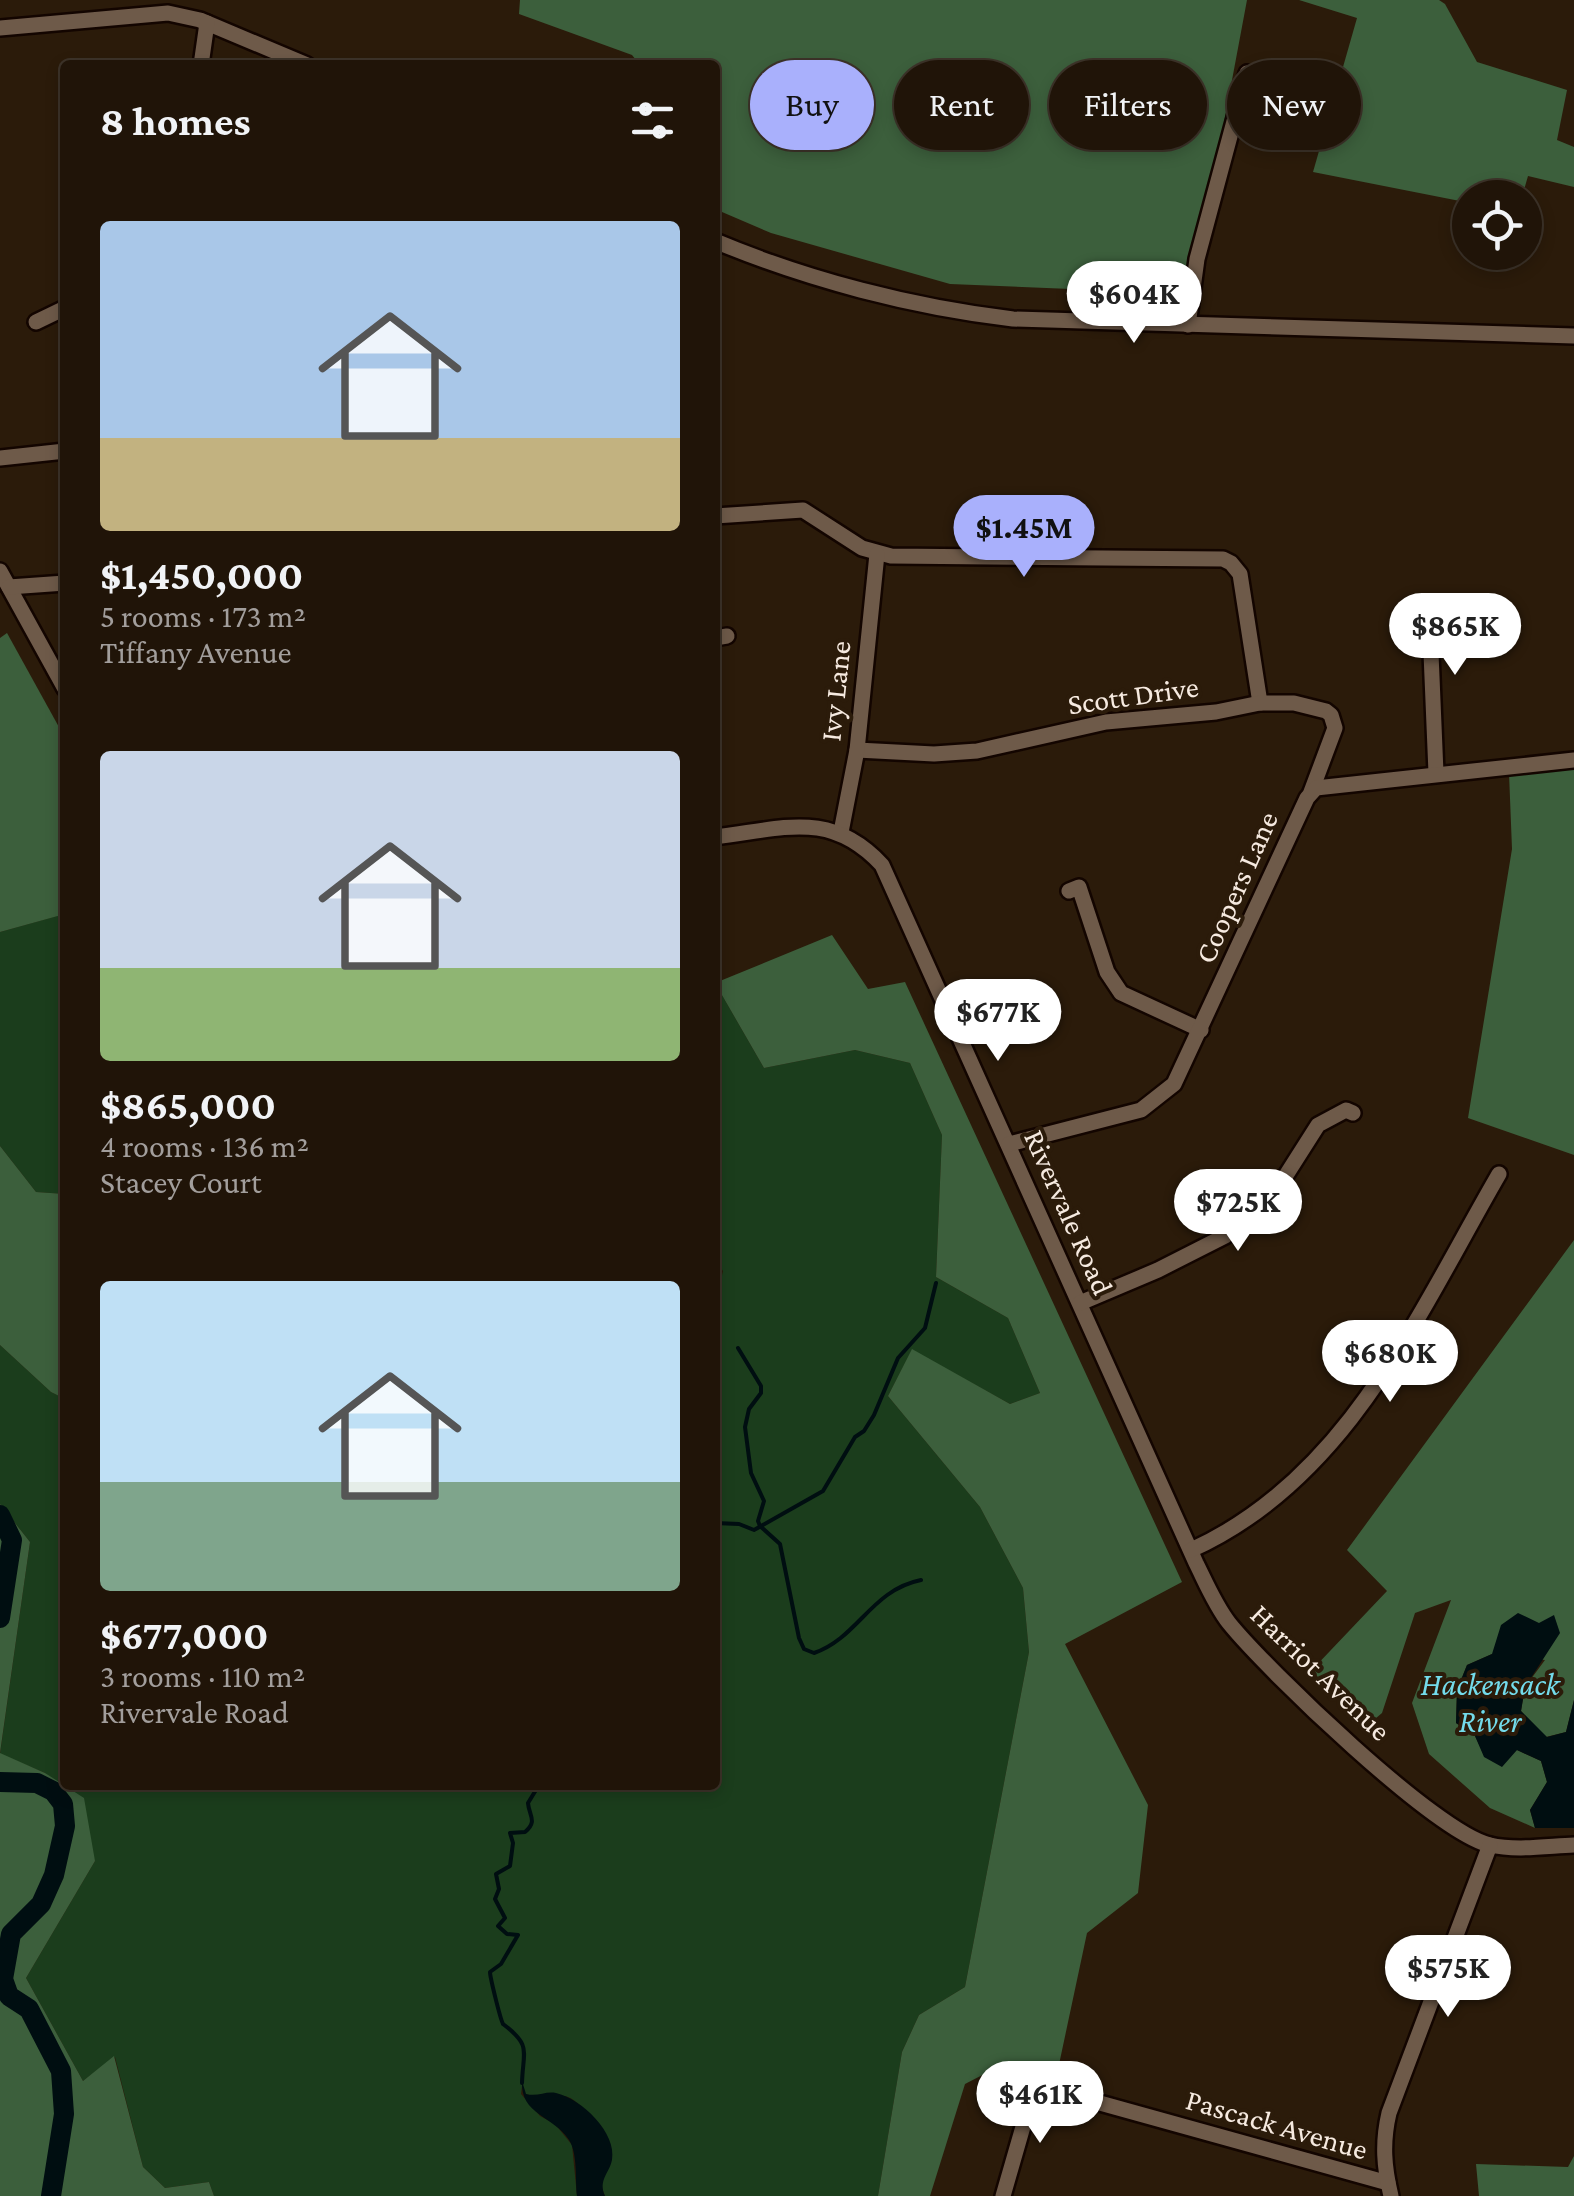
<!DOCTYPE html>
<html lang="en">
<head>
<meta charset="utf-8">
<style>
	body { margin:0; font-family:"Crimson Pro",serif; background:#2d2116; color:#f1f3f6; height:100vh; display:flex; flex-direction:column; font-size:38px; white-space:nowrap }
	* { box-sizing:border-box; margin:0 }
	p { font-size:32px; color:#a29e9c }
	.icon { flex:none; width:55px; height:55px; fill:none; stroke:currentColor; stroke-width:2; stroke-linecap:round; stroke-linejoin:round }
	.map { position:relative; flex:1; overflow:hidden }
	.details { position:absolute; left:60px; top:60px; width:660px; height:1730px; display:flex; flex-direction:column; background:#201408; border-radius:10px; box-shadow:0 5px 15px #0003,0 0 0 2px #3d3329 }
	.details>* { flex:none }
	.hud { position:absolute; left:750px; top:60px; width:672px; height:90px; display:flex; gap:20px }
	.buttons { position:absolute; left:1452px; top:180px; display:grid; gap:20px }
	.buttons a { display:grid; place-items:center; width:90px; height:90px; border-radius:50%; background:#201408; box-shadow:0 5px 15px #0003,0 0 0 2px #3d3329; font-size:50px }
	.price { position:absolute; translate:-50% -85px; padding:0 22px; border-radius:35px; background:#fff; color:#222; font-size:32px; line-height:65px; filter:drop-shadow(0 2px 5px #0008) }
	.price::after { content:''; position:absolute; left:50%; top:60px; width:30px; height:22px; margin-left:-15px; background:inherit; clip-path:polygon(0 0,100% 0,50% 100%) }
	.price.selected { background:#a9b0fc; color:#111 }
	ul { padding:0; list-style:none }
	li { display:grid; align-content:center; gap:20px; height:530px; padding:0 40px }
	li span { display:grid; place-items:center; height:310px; border-radius:10px; color:#555 }
	li>.icon { margin-inline-start:auto }
	span .icon { width:180px; height:180px; fill:#fffc; stroke-width:1 }
	li b { font-size:42px }
	h2 { display:flex; justify-content:space-between; align-items:center; height:120px; padding:0 40px; font-size:42px }
	.pill { padding:0 35px; border-radius:45px; background:#201408; box-shadow:0 5px 15px #0003,0 0 0 2px #3d3329; font-size:35px; line-height:90px }
	.pill.selected { background:#a9b0fc; color:#111 }
	.map>svg:first-child { display:block }
	.green { fill:#1b3d1c }
	.forest { fill:#3c5f3c }
	.water { fill:#000e11 }
	.lines { fill:none; stroke-linecap:round; stroke-linejoin:round }
	.stream { stroke:#000e11; stroke-width:4 }
	.river { stroke:#000e11; stroke-width:20 }
	.minor-casing { stroke:#130500; stroke-width:20 }
	.minor { stroke:#6e5a49; stroke-width:15 }
	.labels { text-anchor:middle; dominant-baseline:central; stroke-width:8; stroke-linejoin:round; paint-order:stroke }
	.street-label { font-size:30px; fill:#f6eae0; stroke:#2b1b0a }
	.water-label { font-size:32px; font-style:italic; fill:#73dbeb; stroke:#2b1b0a }
</style>
</head>
<body>
<div class="map">
<svg width="1574" height="2196" viewBox="0 0 1574 2196">
	<rect width="100%" height="100%" fill="#2b1b0a"/>
	<!-- green -->
	<g class="green">
		<polygon points="64,914 65,918 65,1194 36,1192 0,1146 0,932"/>
		<path d="M715,983L764,1068L855,1050L910,1063L942,1135L936,1277L1008,1318L1040,1393L1010,1404L912,1350L888,1396L980,1507L1023,1588L1029,1652L965,1987L919,2015L902,2052L878,2196H605C590,2162 631,2149 585,2110C580,2105 573,2098 565,2096C552,2094 539,2098 525,2094L522,2086L521,2094L540,2116L555,2124L572,2145L577,2196H214L209,2182L165,2188L143,2167L115,2057L83,2081L26,1978L95,1861L45,1773L0,1754L30,1542L0,1504V1345L51,1392L65,1399V1785H715V1307L723,1271L715,1260Z"/>
	</g>
	<!-- forest -->
	<g class="forest">
		<polygon points="520,0 1247,0 1192,294 950,284 771,233 715,209 715,65 640,65 632,55 519,14"/>
		<polygon points="1299,0 1439,0 1445,4 1477,62 1567,90 1557,140 1574,147 1574,187 1528,176 1522,197 1470,198 1470,203 1313,172 1357,18"/>
		<polygon points="7,633 65,738 65,914 0,932 0,638"/>
		<polygon points="1574,763 1574,1155 1468,1118 1512,849 1509,773"/>
		<polygon points="832,935 868,989 905,982 1182,1582 1065,1644 1148,1805 1138,1893 1087,1933 1054,2088 996,2068 965,2084 930,2196 878,2196 902,2052 919,2015 965,1987 1029,1652 1023,1588 980,1507 888,1396 912,1349 1010,1404 1040,1393 1008,1318 936,1277 942,1135 910,1063 855,1050 764,1068 715,983"/>
		<polygon points="0,1146 36,1192 65,1194 65,1399 51,1392 0,1345"/>
		<polygon points="1574,1240 1574,1700 1566,1732 1546,1737 1521,1711 1525,1687 1545,1660 1492,1654 1467,1665 1457,1690 1456,1723 1475,1736 1485,1757 1517,1750 1541,1761 1547,1782 1530,1810 1535,1828 1490,1808 1429,1754 1412,1703 1451,1600 1415,1613 1382,1713 1369,1724 1311,1671 1387,1591 1347,1550"/>
		<polygon points="0,1504 30,1542 0,1753 45,1773 84,1798 95,1861 26,1978 83,2081 114,2056 143,2167 165,2188 209,2182 214,2196 0,2196"/>
		<polygon points="1574,2156 1574,2196 1479,2196 1476,2164 1568,2167"/>
	</g>
	<!-- water -->
	<g class="water">
		<polygon points="1518,1613 1539,1623 1554,1615 1560,1633 1525,1687 1521,1711 1547,1737 1566,1732 1574,1700 1574,1828 1535,1828 1530,1810 1547,1782 1541,1761 1517,1750 1502,1767 1484,1757 1475,1736 1456,1723 1457,1690 1467,1665 1492,1654 1501,1625"/>
		<path d="M522,2081L526,2094C538,2097 545,2091 556,2093C582,2099 617,2133 612,2160C609,2174 598,2180 605,2196H577C575,2180 578,2154 569,2140C554,2116 520,2115 522,2081Z"/>
	</g>
	<g class="lines">
		<!-- stream -->
		<g class="stream">
			<polyline points="738,1348 761,1386 761,1393 749,1409 745,1427 751,1473 764,1501 758,1521 760,1526"/>
			<polyline points="715,1523 739,1524 754,1530 823,1491 855,1437 864,1431 874,1415 898,1358 925,1328 936,1283"/>
			<path d="M760,1526L780,1544L799,1638L804,1649L814,1653C858,1638 871,1590 921,1580"/>
			<path d="M522,2083C523,2050 532,2046 503,2024C500,2018 490,1977 490,1972L501,1964L518,1935L507,1934L498,1926L505,1918L495,1899L499,1889L496,1874L510,1866L513,1843L510,1833L525,1832C538,1821 529,1816 528,1803L539,1785"/>
		</g>
		<!-- river -->
		<g class="river">
			<polyline points="0,1515 12,1540 0,1618"/>
			<polyline points="0,1782 37,1783 53,1791 63,1804 65,1826 54,1875 41,1904 11,1934 3,1979 9,1996 29,2009 61,2071 64,2114 51,2196"/>
		</g>
		<!-- minor casing -->
		<g class="minor-casing">
			<g id="minor">
				<polyline points="0,28 168,13 200,20 307,65"/>
				<polyline points="201,65 207,23"/>
				<path d="M715,241C808,280 912,307 1013,319L1574,336"/>
				<polyline points="36,322 65,308"/>
				<polyline points="1188,325 1197,259 1247,73 1259,76"/>
				<polyline points="0,458 65,451"/>
				<polyline points="715,516 803,510 862,548 891,556 1223,559 1231,563 1240,574 1260,703"/>
				<polyline points="0,571 65,689"/>
				<polyline points="9,587 65,583"/>
				<polyline points="1421,630 1430,629 1436,773"/>
				<polyline points="715,638 727,636"/>
				<polyline points="857,750 934,754 977,751 1106,722 1216,712 1260,703 1294,703 1326,711 1331,715 1335,728 1311,792"/>
				<polyline points="841,832 857,750 877,554"/>
				<path d="M715,837C783,829 830,809 882,865L1196,1563C1206,1583 1215,1605 1229,1623C1267,1670 1436,1833 1490,1845C1516,1851 1548,1846 1574,1845"/>
				<polyline points="1069,891 1079,887 1107,972 1121,993 1201,1030"/>
				<polyline points="1009,1144 1141,1110 1174,1084 1307,798 1316,788 1574,760"/>
				<polyline points="1080,1303 1158,1270 1225,1236 1283,1180 1318,1125 1346,1110 1353,1113"/>
				<path d="M1191,1550C1347,1480 1418,1314 1499,1174"/>
				<polyline points="1003,2196 1035,2085 1388,2183"/>
				<path d="M1391,2196C1384,2167 1382,2143 1389,2113L1490,1845"/>
			</g>
		</g>
		<!-- minor -->
		<use href="#minor" class="minor"/>
	</g>
	<g class="labels">
		<!-- street labels -->
		<g class="street-label">
			<text transform="translate(835 691) rotate(-84)">Ivy Lane</text>
			<text transform="translate(1133 695) rotate(-8)">Scott Drive</text>
			<text transform="translate(1236 887) rotate(-66)">Coopers Lane</text>
			<text transform="translate(1069 1212) rotate(66)">Rivervale Road</text>
			<text transform="translate(1321 1672) rotate(44)">Harriot Avenue</text>
			<text transform="translate(1277 2124) rotate(16)">Pascack Avenue</text>
		</g>
		<!-- water labels -->
		<g class="water-label">
			<text x="1490" y="1684">Hackensack<tspan x="1490" dy="37">River</tspan></text>
		</g>
	</g>
</svg>
<div class="buttons">
<a><svg class="icon" aria-label="locate" viewBox="0 0 24 24"><circle cx="12" cy="12" r="6"/><path d="M12 2v4M12 18v4M2 12h4M18 12h4"/></svg></a>
</div>
<b class="price" style="left:1134px;top:346px">$604K</b>
<b class="price selected" style="left:1024px;top:580px">$1.45M</b>
<b class="price" style="left:1455px;top:678px">$865K</b>
<b class="price" style="left:998px;top:1064px">$677K</b>
<b class="price" style="left:1238px;top:1254px">$725K</b>
<b class="price" style="left:1390px;top:1405px">$680K</b>
<b class="price" style="left:1448px;top:2020px">$575K</b>
<b class="price" style="left:1040px;top:2146px">$461K</b>
<div class="hud">
<a class="pill selected">Buy</a>
<a class="pill">Rent</a>
<a class="pill">Filters</a>
<a class="pill">New</a>
</div>
<section class="details">
<h2>8 homes<svg class="icon" aria-label="filters" viewBox="0 0 24 24"><path d="M4 7h16M4 17h16"/><circle cx="9" cy="7" r="2"/><circle cx="15" cy="17" r="2"/></svg></h2>
<ul>
<li><span style="background:linear-gradient(#a9c7e8 70%,#c2b280 0)"><svg class="icon" aria-label="home" viewBox="0 0 24 24"><path d="M3 11l9-7 9 7M6 9v11h12V9"/></svg></span><div><b>$1,450,000</b><p>5 rooms · 173 m²</p><p>Tiffany Avenue</p></div></li>
<li><span style="background:linear-gradient(#c9d6e8 70%,#8fb573 0)"><svg class="icon" aria-label="home" viewBox="0 0 24 24"><path d="M3 11l9-7 9 7M6 9v11h12V9"/></svg></span><div><b>$865,000</b><p>4 rooms · 136 m²</p><p>Stacey Court</p></div></li>
<li><span style="background:linear-gradient(#bfe0f5 65%,#7fa58c 0)"><svg class="icon" aria-label="home" viewBox="0 0 24 24"><path d="M3 11l9-7 9 7M6 9v11h12V9"/></svg></span><div><b>$677,000</b><p>3 rooms · 110 m²</p><p>Rivervale Road</p></div></li>
</ul>
</section>
</div>
</body>
</html>
